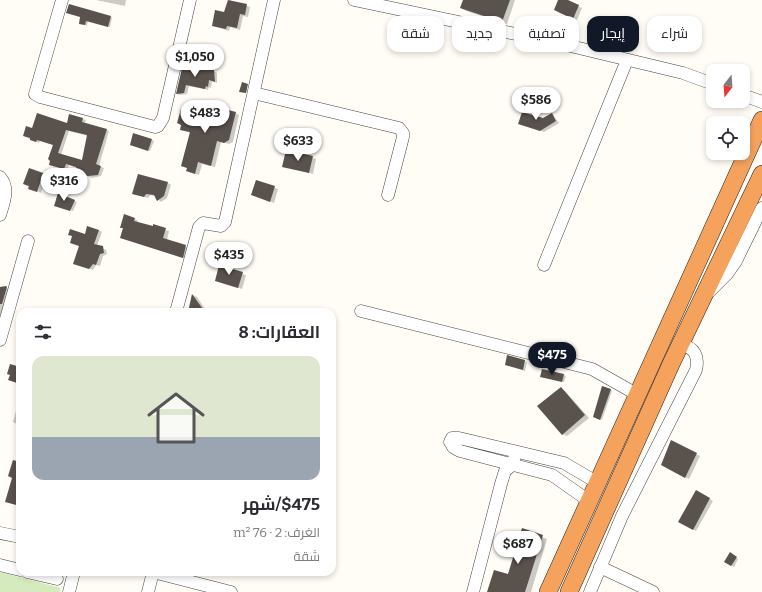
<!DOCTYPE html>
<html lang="ar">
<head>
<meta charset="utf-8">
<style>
	body { margin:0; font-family:Bitter,Cairo,serif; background:#f2f2f3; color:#2b2b33; direction:rtl; height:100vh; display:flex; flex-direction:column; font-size:15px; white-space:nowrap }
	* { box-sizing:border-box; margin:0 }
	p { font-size:13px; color:#7c7c81 }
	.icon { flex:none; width:22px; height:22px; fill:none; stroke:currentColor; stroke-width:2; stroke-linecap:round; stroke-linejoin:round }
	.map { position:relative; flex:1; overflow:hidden; direction:ltr }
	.details { position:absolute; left:16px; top:308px; width:320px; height:268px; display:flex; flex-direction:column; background:#fff; border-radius:12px; box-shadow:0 2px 6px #0003; direction:rtl }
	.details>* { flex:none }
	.banner { position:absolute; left:348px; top:16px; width:354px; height:36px; direction:rtl; display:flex; gap:8px }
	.needle { width:26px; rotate:197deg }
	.controls { position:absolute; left:706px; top:64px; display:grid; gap:8px }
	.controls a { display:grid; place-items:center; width:44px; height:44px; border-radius:8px; background:#fff; box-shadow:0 2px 6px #0003; font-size:20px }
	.price { position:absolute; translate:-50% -34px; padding:0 9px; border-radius:14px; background:#fff; color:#222; font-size:13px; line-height:26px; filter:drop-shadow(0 1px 2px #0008) }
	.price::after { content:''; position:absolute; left:50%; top:24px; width:12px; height:9px; margin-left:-6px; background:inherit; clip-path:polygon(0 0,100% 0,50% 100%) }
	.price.selected { background:#111827; color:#fff }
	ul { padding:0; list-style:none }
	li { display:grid; align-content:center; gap:8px; height:212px; padding:0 16px }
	li span { display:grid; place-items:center; height:124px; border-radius:12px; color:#555 }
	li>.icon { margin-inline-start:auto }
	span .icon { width:72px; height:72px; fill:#fffc; stroke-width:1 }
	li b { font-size:17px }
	h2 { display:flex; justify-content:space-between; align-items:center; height:48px; padding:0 16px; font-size:17px }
	.tag { padding:0 14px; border-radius:12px; background:#fff; box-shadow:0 2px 6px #0003; font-size:14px; line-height:36px }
	.tag.selected { background:#111827; color:#fff }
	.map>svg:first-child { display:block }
	.green { fill:#d5ebbd }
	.shadow { fill:#0003; fill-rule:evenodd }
	.building { fill:#5a524d; fill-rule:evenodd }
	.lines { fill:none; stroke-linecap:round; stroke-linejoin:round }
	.minor-casing { stroke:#444; stroke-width:13 }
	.highway-casing { stroke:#222; stroke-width:18 }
	.minor { stroke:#fff; stroke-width:12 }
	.highway { stroke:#f5a25d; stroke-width:17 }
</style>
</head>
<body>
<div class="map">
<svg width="762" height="592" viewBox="0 0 762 592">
	<rect width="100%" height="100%" fill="#fffdf5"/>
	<!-- green -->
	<polygon class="green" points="0,572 61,588 60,592 0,592"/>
	<!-- shadow -->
	<g class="shadow">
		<polygon points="96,0 126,0 125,6"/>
		<polygon points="229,0 250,7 248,17 243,16 240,30 230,27 229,31 213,26 225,14"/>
		<polygon points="464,0 515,0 507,24 466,11 461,8"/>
		<polygon points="559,0 565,0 582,8 577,20 558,12"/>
		<polygon points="81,17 111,17 112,18 110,27 88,21 87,26 82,24 80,23"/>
		<polygon points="184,65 214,71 217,73 217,83 212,81 211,88 209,87 208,90 189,86 187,94 180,95 177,94"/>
		<polygon points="235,113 239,115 233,142 229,144 221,142 215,167 202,164 199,175 188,171 188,168 182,166 190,133 181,130 207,114"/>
		<polygon points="552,114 559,123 544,132 519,123 543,119"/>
		<path d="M83,119L86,120L85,123L109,131L99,166L104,168L101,176L92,178L84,175L77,168L69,165L67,170L53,166L50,165L54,145L40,140L39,143L34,141L24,136L33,129L68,124ZM69,131L88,136L82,161L61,155Z"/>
		<polygon points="152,140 154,141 150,151 133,145"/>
		<polygon points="286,151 316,159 313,174 283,166"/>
		<polygon points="46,175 49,177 47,182 45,181 41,193 33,190 24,184"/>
		<polygon points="256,181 278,189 274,203 252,195"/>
		<polygon points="168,183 171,185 167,198 161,202 155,196 150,195 148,198 137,195"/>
		<polygon points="58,194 77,202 73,211 57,206"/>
		<polygon points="135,219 138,221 137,223 169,231 167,240 189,248 186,259 122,238 124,229 121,227"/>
		<polygon points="98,230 102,232 97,246 106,250 107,254 103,256 100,266 96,265 93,270 78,265 80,246 71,243"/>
		<polygon points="220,267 246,275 242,289 216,281"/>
		<polygon points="0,287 10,289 3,315 0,314"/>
		<polygon points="193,295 197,297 207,312 189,312"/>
		<polygon points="508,357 527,362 525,371 509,366"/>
		<polygon points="16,363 20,364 20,384 9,380 16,367"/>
		<polygon points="564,375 566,376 564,382 543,377"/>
		<polygon points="561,388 565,391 589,418 567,436 562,434"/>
		<polygon points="610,389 612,391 602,420 596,418"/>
		<polygon points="16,411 20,412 20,436 17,434 19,425 13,422"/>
		<polygon points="671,442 700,456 689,479 665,467"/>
		<polygon points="696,491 713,501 696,531 679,521"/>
		<polygon points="523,530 547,539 531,592 488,592 508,576"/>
		<polygon points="730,554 738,559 734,567 725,562"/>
	</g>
	<!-- building -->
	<g class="building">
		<polygon points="228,0 247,4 245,15 240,14 237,28 227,26 226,29 212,26 215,10 224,12"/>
		<polygon points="463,0 510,0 502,22 460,8"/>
		<polygon points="558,0 568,0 579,5 573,19 554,10"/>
		<polygon points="69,4 111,16 108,27 86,21 85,25 79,24 80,17 66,13"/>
		<polygon points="183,64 214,70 215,82 209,80 208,87 206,86 205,89 186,85 184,93 176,94"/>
		<polygon points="242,82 248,84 246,93 239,92"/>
		<polygon points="208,105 236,112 229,140 224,143 217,141 211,166 198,162 195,174 186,171 187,168 181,166 190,132 180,130 181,125 177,123 181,109 206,113"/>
		<polygon points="522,112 543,118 552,113 556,121 540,131 518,124"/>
		<path d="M37,113L67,123L69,114L83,118L82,122L107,129L96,164L101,166L98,175L88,176L80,174L76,167L66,164L64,169L49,165L50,161L48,159L53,145L37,140L36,142L30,140V138L23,136L26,126L32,128ZM66,130L87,135L82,160L58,153Z"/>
		<polygon points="133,133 152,139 148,151 130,145"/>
		<polygon points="286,150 313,156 309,173 282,167"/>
		<polygon points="29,168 46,174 44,181 41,180 37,192 28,189 29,186 23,184"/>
		<polygon points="138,174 168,182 164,196 157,201 154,195 146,194 144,197 132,194"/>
		<polygon points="256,180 275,186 270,202 251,195"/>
		<polygon points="58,193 75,200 70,211 54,206"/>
		<polygon points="124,214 135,218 134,221 153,226 153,224 166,228 163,238 186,245 183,258 120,238 123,228 120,228"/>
		<polygon points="87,226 99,230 94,244 103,246 104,253 100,254 96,265 93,264 89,269 73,264 79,246 70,243 72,236 68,235 70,229 85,234"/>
		<polygon points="219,265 243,272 238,288 215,281"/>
		<polygon points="6,286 7,287 2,304 0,304 0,287"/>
		<polygon points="192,294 205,312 188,312"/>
		<polygon points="507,355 525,360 523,370 505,365"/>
		<polygon points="10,364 20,367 20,384 8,380 10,375 7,374"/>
		<polygon points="542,369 564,374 562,382 540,377"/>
		<polygon points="602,386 611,389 600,420 593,417"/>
		<polygon points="561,387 585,415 562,435 537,406"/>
		<polygon points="671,440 697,453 685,478 661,465"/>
		<polygon points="13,460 20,462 20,506 5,502 12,478 8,476"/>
		<polygon points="696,490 710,498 693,530 678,522"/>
		<polygon points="522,528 543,535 525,592 487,592 494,570 508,574"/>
		<polygon points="730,552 737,557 731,566 724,562"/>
	</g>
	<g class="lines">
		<!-- minor casing -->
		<g class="minor-casing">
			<g id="minor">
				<polyline points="62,0 35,94 40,97 155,127 158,126 163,118 190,0"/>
				<polyline points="354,0 558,43 683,73 713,84"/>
				<polyline points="254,93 399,128 403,133 403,137 388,195"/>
				<polyline points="743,95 762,102"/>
				<path d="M0,177C10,188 4,202 0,215"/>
				<polyline points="544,265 627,60"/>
				<polyline points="709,292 727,274 736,261 762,208"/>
				<polyline points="361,311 592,369 638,395"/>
				<polyline points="176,312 199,227 203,223 221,226 225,222 274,0"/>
				<polyline points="0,340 28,241"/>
				<polyline points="589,501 552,475 460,451 453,447 450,442 452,438 459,438 564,463 598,483"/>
				<polyline points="0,533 20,537"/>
				<polyline points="0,565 20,570"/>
				<polyline points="600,567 653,592"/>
				<polyline points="27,572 57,579"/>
				<polyline points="153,572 231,592"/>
				<polyline points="69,592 74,572"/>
				<polyline points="148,592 153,572"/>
				<polyline points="473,592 501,484 505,471 512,465 514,459"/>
				<path d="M590,592L622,516L696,370C699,357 695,347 681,345"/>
			</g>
		</g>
		<!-- highway casing -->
		<g class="highway-casing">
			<g id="highway">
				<polyline points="548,592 762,120"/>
				<polyline points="569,592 671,364 762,174"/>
			</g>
		</g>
		<!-- minor -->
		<use href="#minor" class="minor"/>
		<!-- highway -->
		<use href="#highway" class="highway"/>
	</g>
</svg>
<div class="controls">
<a><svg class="needle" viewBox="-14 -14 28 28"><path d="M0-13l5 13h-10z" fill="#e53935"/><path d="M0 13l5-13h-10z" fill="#7c7c81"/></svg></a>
<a><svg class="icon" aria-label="locate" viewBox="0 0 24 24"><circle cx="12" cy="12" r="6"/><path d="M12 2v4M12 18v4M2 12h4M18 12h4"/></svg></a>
</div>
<b class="price" style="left:195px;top:78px">$1,050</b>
<b class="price" style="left:536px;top:121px">$586</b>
<b class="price" style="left:205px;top:134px">$483</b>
<b class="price" style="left:298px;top:162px">$633</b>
<b class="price" style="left:64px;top:202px">$316</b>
<b class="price" style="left:229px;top:276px">$435</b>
<b class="price selected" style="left:552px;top:376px">$475</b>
<b class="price" style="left:518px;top:565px">$687</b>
<div class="banner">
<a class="tag">شراء</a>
<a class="tag selected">إيجار</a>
<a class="tag">تصفية</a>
<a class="tag">جديد</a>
<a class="tag">شقة</a>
</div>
<section class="details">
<h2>العقارات: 8<svg class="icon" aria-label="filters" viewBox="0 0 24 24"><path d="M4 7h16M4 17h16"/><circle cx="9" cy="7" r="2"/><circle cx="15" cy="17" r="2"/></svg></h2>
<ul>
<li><span style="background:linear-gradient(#dfe7d0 65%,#9aa5b1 0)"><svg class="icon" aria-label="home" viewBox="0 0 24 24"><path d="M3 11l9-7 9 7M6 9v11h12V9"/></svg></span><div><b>$475/شهر</b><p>الغرف: 2 · 76 m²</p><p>شقة</p></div></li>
</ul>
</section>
</div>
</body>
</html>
